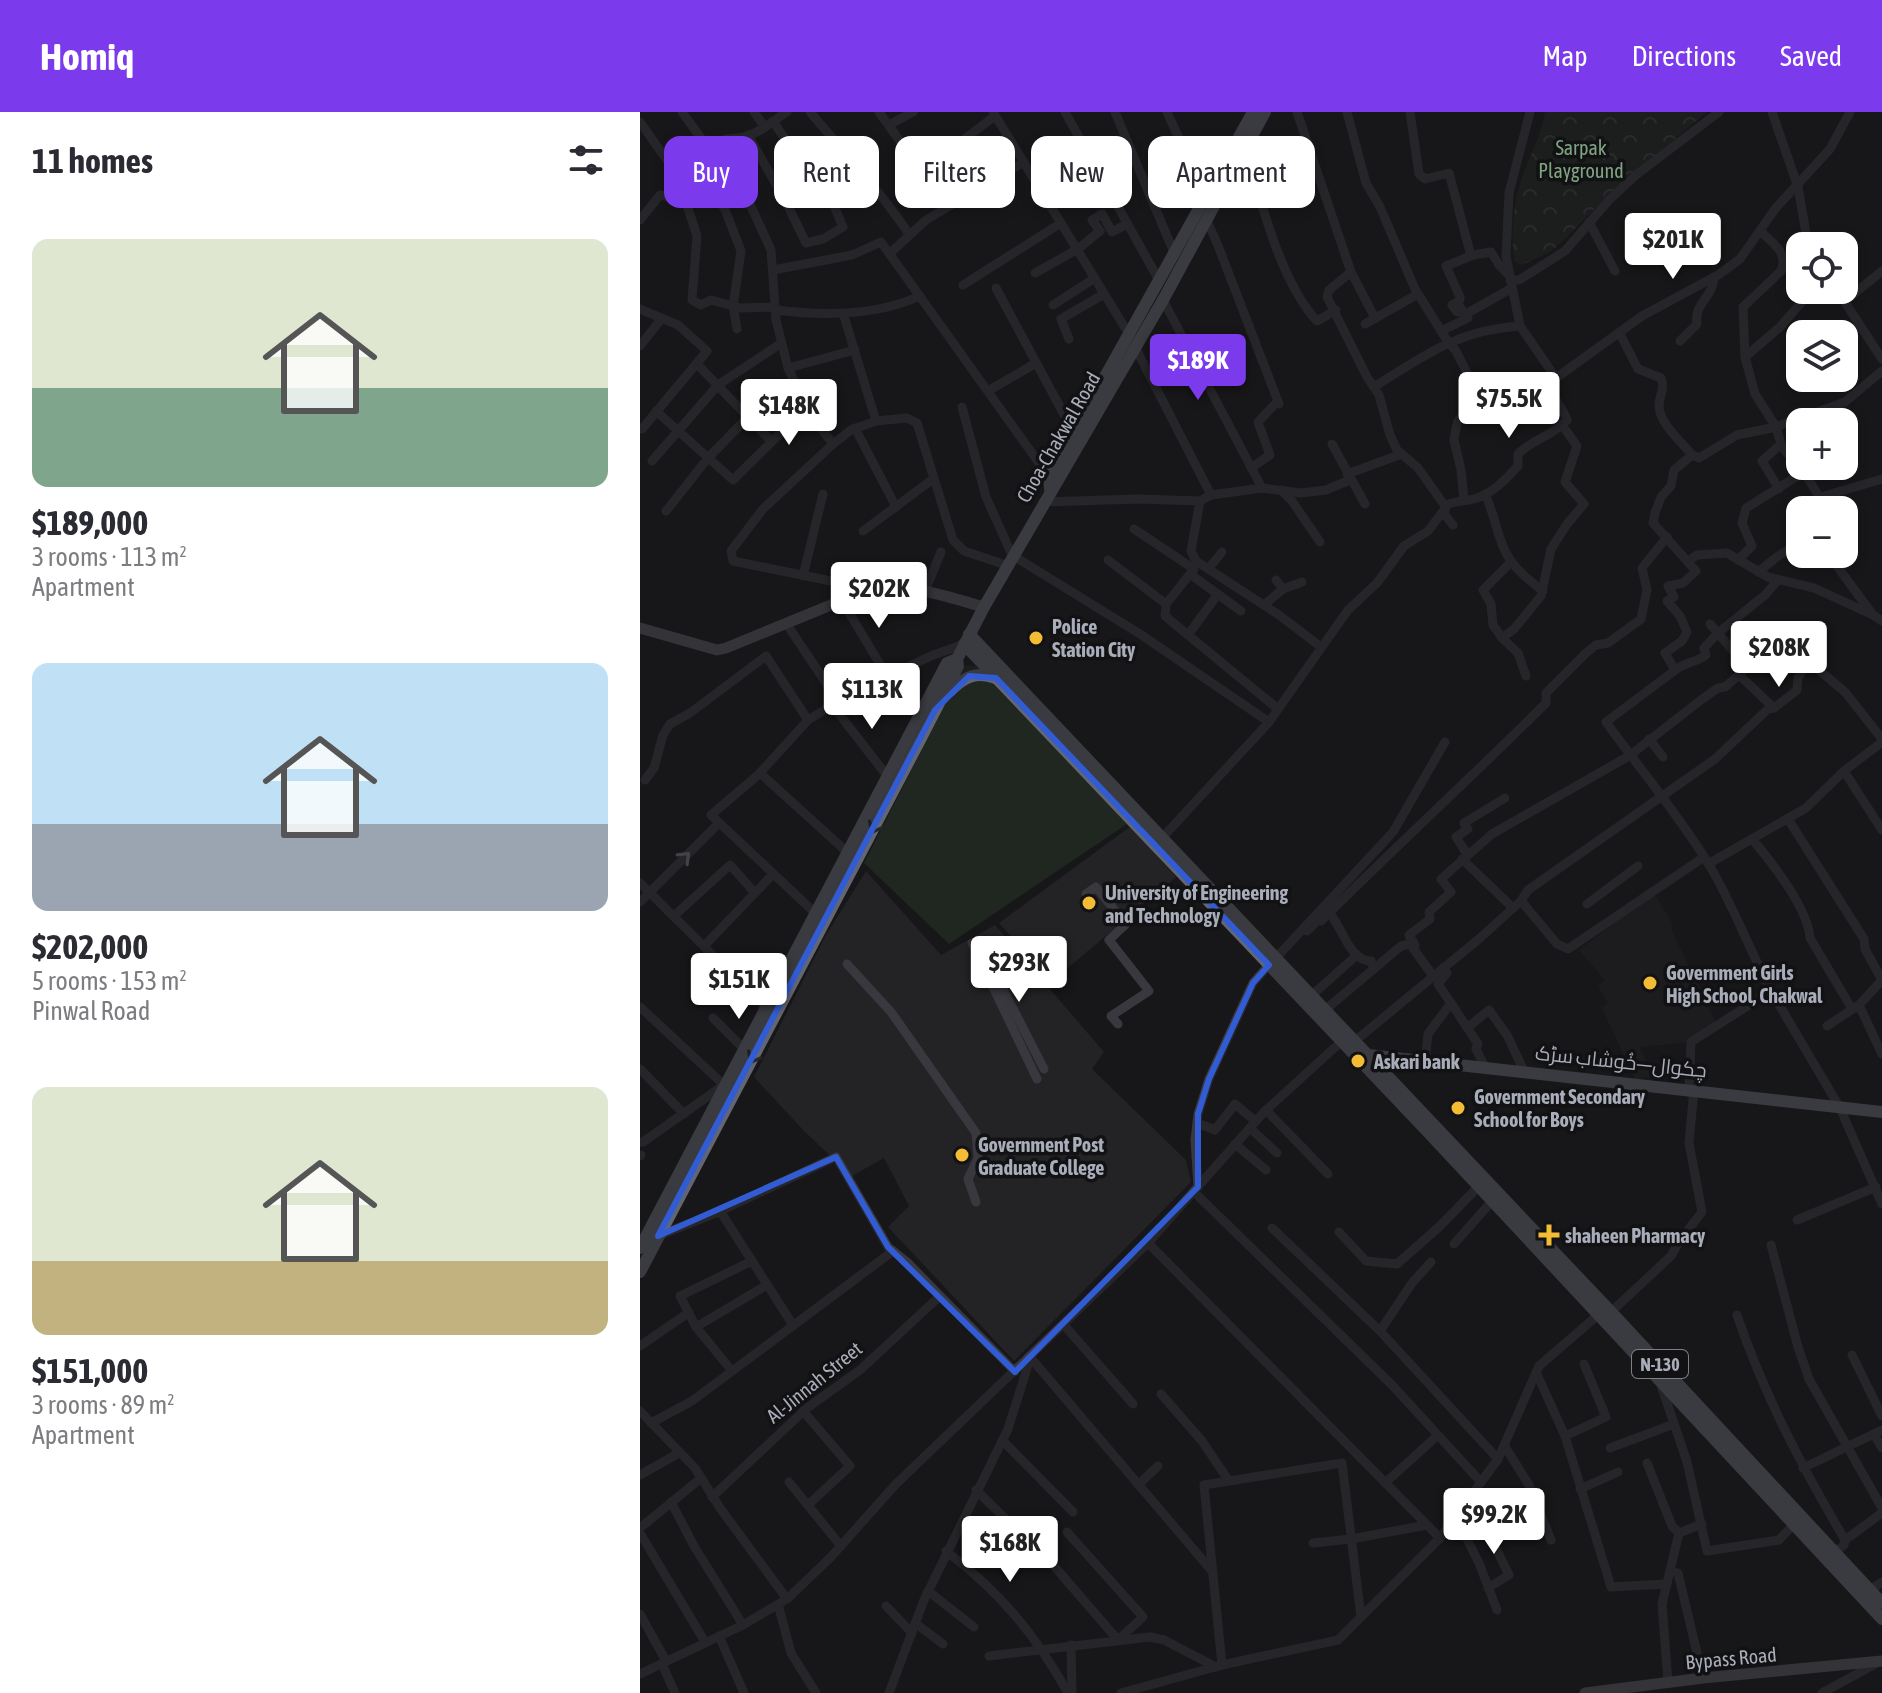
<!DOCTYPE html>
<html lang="en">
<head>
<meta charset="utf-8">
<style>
	body { margin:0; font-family:"Asap Condensed",Cairo,sans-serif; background:#f2f2f3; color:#2b2b33; height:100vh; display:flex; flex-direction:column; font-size:30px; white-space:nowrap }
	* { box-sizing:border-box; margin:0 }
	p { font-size:26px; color:#7c7c81 }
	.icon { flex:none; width:44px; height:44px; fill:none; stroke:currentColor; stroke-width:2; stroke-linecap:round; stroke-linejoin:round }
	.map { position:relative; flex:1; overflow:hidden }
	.side { display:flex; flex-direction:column; background:#fff; width:640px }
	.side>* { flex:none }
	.top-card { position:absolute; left:24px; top:24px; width:760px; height:72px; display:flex; gap:16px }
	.tools { position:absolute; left:1146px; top:120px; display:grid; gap:16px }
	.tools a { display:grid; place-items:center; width:72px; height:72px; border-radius:16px; background:#fff; box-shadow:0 4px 12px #0003; font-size:40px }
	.price { position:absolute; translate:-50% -68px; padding:0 18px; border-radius:8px; background:#fff; color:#222; font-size:26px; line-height:52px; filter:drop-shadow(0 2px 4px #0008) }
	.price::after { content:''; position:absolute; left:50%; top:48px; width:24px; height:18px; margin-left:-12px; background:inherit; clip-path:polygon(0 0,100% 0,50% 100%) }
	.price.on { background:#7c3aed; color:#fff }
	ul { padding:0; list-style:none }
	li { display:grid; align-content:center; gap:16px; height:424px; padding:0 32px }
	li span { display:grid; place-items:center; height:248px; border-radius:16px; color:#555 }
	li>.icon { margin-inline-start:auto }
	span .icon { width:144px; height:144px; fill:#fffc; stroke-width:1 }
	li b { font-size:34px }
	h2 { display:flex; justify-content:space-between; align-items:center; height:96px; padding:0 32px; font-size:34px }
	.tag { padding:0 28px; border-radius:16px; background:#fff; box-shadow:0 4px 12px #0003; font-size:28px; line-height:72px }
	.tag.on { background:#7c3aed; color:#fff }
	header { display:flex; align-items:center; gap:48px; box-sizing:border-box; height:112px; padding:0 40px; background:#7c3aed; color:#fff }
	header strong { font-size:38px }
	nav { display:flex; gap:44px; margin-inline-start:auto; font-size:28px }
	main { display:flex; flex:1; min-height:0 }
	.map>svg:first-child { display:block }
	.built { fill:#232326 }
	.forest { fill:url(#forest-crowns) }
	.pitch { fill:#1f2720 }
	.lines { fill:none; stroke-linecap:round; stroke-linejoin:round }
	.minor { stroke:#38383e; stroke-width:9 }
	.major { stroke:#54555d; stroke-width:11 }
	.highway { stroke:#64666f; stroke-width:12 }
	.oneway { stroke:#26272b }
	.oneway2 { stroke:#767882 }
	.marked { fill:none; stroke:#325cd3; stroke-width:6; stroke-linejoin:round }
	.poi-dot { fill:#f3bc34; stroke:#121214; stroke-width:3 }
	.labels { text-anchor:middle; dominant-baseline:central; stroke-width:7; stroke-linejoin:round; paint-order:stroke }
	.shield { fill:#121214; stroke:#7c7e88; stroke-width:2 }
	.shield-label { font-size:18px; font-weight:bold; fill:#a9adb9 }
	.park-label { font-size:20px; fill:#80a484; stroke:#121214 }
	.street-label { font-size:20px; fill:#a9adb9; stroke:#121214 }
	.poi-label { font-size:20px; font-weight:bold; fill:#a9adb9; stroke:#121214; text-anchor:start }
</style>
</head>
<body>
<header>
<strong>Homiq</strong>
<nav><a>Map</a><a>Directions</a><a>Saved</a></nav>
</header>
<main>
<section class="side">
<h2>11 homes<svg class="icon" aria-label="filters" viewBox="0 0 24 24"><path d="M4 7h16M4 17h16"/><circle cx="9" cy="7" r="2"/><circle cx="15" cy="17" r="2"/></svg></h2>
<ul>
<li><span style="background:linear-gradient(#dfe7d0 60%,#7fa58c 0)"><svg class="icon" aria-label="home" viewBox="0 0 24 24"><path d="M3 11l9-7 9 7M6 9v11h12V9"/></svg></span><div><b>$189,000</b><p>3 rooms · 113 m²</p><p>Apartment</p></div></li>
<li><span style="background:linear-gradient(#bfe0f5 65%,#9aa5b1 0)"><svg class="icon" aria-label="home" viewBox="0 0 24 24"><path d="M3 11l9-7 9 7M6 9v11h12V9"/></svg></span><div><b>$202,000</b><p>5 rooms · 153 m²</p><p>Pinwal Road</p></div></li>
<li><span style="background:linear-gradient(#dfe7d0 70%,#c2b280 0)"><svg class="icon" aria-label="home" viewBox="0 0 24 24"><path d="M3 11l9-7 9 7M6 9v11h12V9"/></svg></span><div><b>$151,000</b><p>3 rooms · 89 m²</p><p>Apartment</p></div></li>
</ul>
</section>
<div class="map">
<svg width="1242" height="1581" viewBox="0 0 1242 1581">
	<defs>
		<pattern id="forest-crowns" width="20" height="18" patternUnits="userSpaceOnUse" patternTransform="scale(2)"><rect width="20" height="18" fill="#1f2720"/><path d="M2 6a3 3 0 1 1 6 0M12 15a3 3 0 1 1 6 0" fill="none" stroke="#3d443e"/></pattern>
	</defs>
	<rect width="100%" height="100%" fill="#171719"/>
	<!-- built -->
	<g class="built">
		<polygon points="491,714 536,765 411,870 359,811"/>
		<polygon points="226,759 301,843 355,813 464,940 452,957 546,1048 551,1070 374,1249 248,1115 269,1094 244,1046 212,1064 165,1020 114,965 186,823"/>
		<polygon points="1014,781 1032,811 1032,819 1075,909 1051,930 999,935 1013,965 995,967 962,896 968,891 958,874 965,868 939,838"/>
	</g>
	<!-- forest -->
	<path class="forest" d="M905,0H1067L964,87L921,131L908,141L882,153L875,150C869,124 875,79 886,55C893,36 902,20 905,0Z"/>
	<!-- pitch -->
	<polygon class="pitch" points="325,553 336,554 487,712 309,832 224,751"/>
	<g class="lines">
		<!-- minor -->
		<g class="minor">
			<polyline points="42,0 69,37"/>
			<polyline points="114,0 125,15"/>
			<path d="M170,0C204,40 240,79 269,122"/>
			<polyline points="239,0 307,94"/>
			<polyline points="353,0 490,224"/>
			<polyline points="425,0 520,170"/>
			<polyline points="475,0 535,143"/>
			<polyline points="527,0 566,85"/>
			<polyline points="657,0 711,160 735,206"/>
			<polyline points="707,0 726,71 740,95 775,177 808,230 816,239 828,263 836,265 842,282 836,292 818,309 816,316 814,328 821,358 824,388"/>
			<polyline points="770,0 779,62 785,67 809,61 831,144"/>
			<polyline points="890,0 869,81 866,144 880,214 916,266 1002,204 1078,163 1100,147 1135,97 1190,37 1210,0"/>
			<polyline points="1132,0 1158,75 1166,121 1172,134"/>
			<polyline points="133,9 162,53"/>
			<polyline points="0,10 46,75"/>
			<polyline points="249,13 273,0"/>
			<polyline points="108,23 146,90 166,131 183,127 203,115 185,73"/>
			<polyline points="81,29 131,138 136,208 148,256 172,305 193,332"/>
			<polyline points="299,46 355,4"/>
			<polyline points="59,50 86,100 101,139 93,194 97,217"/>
			<path d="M618,80C630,121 648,178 677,209L696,198"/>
			<polyline points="43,81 57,124 52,188 61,193 71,188 101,196 135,195"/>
			<path d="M0,108L20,83L34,86C54,75 55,47 75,33C86,24 91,28 104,25C119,22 134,8 147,0"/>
			<polyline points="567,109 577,131 639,292"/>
			<polyline points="949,110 975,159"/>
			<path d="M1120,119C1132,130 1149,141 1141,159L1103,195L1105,245L1115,282L1136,315L1142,335L1164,360L1180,386"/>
			<polyline points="249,142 286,108 384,50"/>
			<polyline points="133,158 212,143 241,130 409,365"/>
			<polyline points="711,160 689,178 687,185 727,265 739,283 750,323 757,338 778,356 805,394 805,403 813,413"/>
			<polyline points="395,161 438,137 460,119 452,108 462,102 472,120 487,112"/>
			<polyline points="868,162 859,153 851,140 833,143 806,154 820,185 820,188 812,193 817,200 821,196 824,203 872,176"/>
			<polyline points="870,168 879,168 925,139 969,88 996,63 1079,0"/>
			<polyline points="323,173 421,111"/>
			<polyline points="356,176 434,321"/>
			<polyline points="1197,178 1242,247"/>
			<polyline points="523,188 622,376"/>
			<polyline points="1205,189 1242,159"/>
			<polyline points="413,193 455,166"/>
			<polyline points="0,197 38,213 67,239 2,317"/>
			<path d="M136,198C183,204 236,204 280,184"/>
			<polyline points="203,201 236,309"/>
			<polyline points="725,212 778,182"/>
			<polyline points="801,219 828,206"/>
			<path d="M980,222L998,257L1021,266C1025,277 1020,282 1019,292C1018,311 1042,330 1052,343"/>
			<polyline points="429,227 421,207 464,182"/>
			<path d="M1040,229L1057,212C1053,192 1074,184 1074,165"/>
			<polyline points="494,233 571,383"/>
			<polyline points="0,234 22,206"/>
			<polyline points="1105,245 1140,215 1172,178"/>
			<polyline points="57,252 131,329"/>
			<polyline points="148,256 215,238"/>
			<path d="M734,275C785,243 817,218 880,214"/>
			<polyline points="348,279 396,251"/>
			<polyline points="322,295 346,385 372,443 500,522 629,610"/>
			<polyline points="16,299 93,368 166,296 190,278"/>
			<polyline points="215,316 256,395"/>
			<polyline points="692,332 725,392"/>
			<polyline points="12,349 78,273 140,232"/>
			<polyline points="611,356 630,343 618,310 638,289"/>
			<polyline points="707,362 762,342"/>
			<polyline points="1139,377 1122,349 1141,332"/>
			<polyline points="641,378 652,389 680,430"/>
			<path d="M845,382C856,405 858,434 874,453C882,463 893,471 903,479"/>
			<polyline points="560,389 551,439 556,449 639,503 681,535"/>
			<polyline points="403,390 498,387 560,389 571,383 622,376 661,381 686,378 710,368"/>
			<path d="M805,394C815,388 825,390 837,386C853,381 867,366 878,354V342C893,327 913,324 927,308L925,303L909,276L916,266"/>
			<polyline points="1168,398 1184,384 1242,367"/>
			<polyline points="26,399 68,346 108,305 153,269"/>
			<polyline points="494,417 554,457 550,462"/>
			<polyline points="223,419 293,367"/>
			<polyline points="1188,442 1233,503 1242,509"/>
			<polyline points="468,448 526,492 525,504 638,597"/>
			<polyline points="1098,448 1112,434 1102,411 1106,396 1164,360"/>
			<polyline points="1048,449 1057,443 1087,441 1128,465 1174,476 1233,503"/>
			<polyline points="871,450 843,478 851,492 853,513 862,526 878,541 886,564"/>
			<polyline points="568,457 582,440"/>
			<polyline points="1118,460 1138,444 1160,431"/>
			<polyline points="163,464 183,382"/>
			<polyline points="230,477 93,449 91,439 123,397 193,332 211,318 236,309 267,306 277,311 313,428 324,439 366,453"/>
			<polyline points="643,477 662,470"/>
			<polyline points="285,479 301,440"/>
			<polyline points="202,489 247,564"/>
			<polyline points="526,492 550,462 601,499"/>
			<polyline points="624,493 643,477 636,468"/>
			<polyline points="146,511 198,589"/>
			<polyline points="548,523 578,482"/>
			<polyline points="862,526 874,517 901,484 911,437 927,412 944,392 925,370 937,334 922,313"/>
			<polyline points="1104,545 1117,524 1179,558 1205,580 1242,627"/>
			<polyline points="1035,558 1025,541 1042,529 1047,520 1040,504 1027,489 1034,485 1028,474 1043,471 1056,459 1013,411 1015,401 1021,385 1031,374 1034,358 1052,343 1059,346 1097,323 1136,315 1205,290 1242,259"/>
			<polyline points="192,593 248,665"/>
			<polyline points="1134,596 1157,578 1158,566 1167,551"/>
			<polyline points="1009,627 1023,645"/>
			<polyline points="1204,659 1242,718"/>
			<polyline points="120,661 207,740"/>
			<polyline points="5,668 14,656 23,623 30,612 50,601 126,544 168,608"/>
			<polyline points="1148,707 1224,827 1225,837 1242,868"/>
			<polyline points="517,728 522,726 629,610 708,498 737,471 764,434 788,419 804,398"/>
			<path d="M1113,728C1133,752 1168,796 1170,826L1212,897"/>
			<polyline points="827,742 816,725 828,717 824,711 865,686"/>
			<polyline points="822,747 872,795"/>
			<polyline points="1068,752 1166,696 1204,659 1242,630"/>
			<polyline points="0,771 125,895"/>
			<polyline points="446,782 456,775 486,812 469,828 509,879 471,904 478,912"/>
			<polyline points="881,789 917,832 928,837 1064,745"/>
			<polyline points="0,790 79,711"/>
			<polyline points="947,792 998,754"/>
			<polyline points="174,800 71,703 118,663 168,608 216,579 291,544 324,532"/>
			<path d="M689,801C703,815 708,848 731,849L733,857"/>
			<polyline points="35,803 90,753 115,781 133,762"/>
			<path d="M664,816L667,819L678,808L681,809C755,735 832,665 906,591V581L946,541L956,533L968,531L1001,507L1007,478L1002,456L1027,425"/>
			<polyline points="332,831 397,967"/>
			<polyline points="65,833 115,781"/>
			<polyline points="773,836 775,833 769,823 790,807 789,800 811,780 801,767 852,722 989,644 1061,588 1078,576 1085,575 1099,563"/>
			<polyline points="343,838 404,957"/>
			<polyline points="635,847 753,720 805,630"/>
			<polyline points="207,852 251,900 336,1021 338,1046 328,1067 336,1090"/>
			<path d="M1131,879C1109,837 1092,790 1068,751C1037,701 1000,657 966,610L1038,556C1047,550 1057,550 1066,543L1064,536L1078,521L1125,483L1138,468"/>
			<polyline points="671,884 717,843"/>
			<polyline points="811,891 838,932 836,937 845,955"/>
			<polyline points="1219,893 1242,942"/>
			<polyline points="0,895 84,973 3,1030 0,1030"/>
			<polyline points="685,898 761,834 770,832 793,864"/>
			<polyline points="73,906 103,936"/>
			<polyline points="1187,914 1219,893 1242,868"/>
			<polyline points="827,916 849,898 867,923 884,959"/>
			<polyline points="715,929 840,826 881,789 888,778 1075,647 1128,597 1134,596 1099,563 1111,552 1104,545 1095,541 1070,512"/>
			<polyline points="785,949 788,922 811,891 798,872 807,861 804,855"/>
			<polyline points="0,957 44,1002"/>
			<polyline points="1049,976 1051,930 1131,879 1200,996 1242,1092"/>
			<polyline points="626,998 688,1062"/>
			<polyline points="557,1011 575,1018 595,992 615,1009"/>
			<polyline points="610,1016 637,1041"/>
			<polyline points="595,1032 626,1058"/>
			<polyline points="0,1044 1,1043"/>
			<polyline points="558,1075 555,1028 558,1002 569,967 613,871 629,853"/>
			<polyline points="554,1080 752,1273 841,1370"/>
			<polyline points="80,1099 153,1213"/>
			<polyline points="1157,1108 1236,1075"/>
			<polyline points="632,1116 740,1219 858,1347"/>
			<polyline points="699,1120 726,1149 757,1152 799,1115 839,1074"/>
			<polyline points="18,1124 76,1101 196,1045 248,1135 267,1150 375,1260"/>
			<polyline points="508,1131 800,1426"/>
			<polyline points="814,1132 852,1089"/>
			<polyline points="1131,1133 1158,1235 1169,1267 1242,1396"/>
			<polyline points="971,1200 1031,1144 1040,1128 1062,1100 1049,1031 1054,977"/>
			<path d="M1097,1203C1124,1283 1162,1355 1205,1428L1204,1433L1195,1440"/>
			<polyline points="424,1213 493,1292"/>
			<polyline points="56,1215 127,1173"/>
			<polyline points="740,1219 772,1171 791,1150"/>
			<polyline points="0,1234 48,1201"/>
			<polyline points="1212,1243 1242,1304"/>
			<polyline points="390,1245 572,1459"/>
			<polyline points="92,1259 56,1215 40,1184 112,1149"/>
			<polyline points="896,1260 925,1324 971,1475 1027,1472"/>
			<polyline points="1021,1273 1047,1350 1067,1439 1139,1428 1154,1412"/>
			<polyline points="521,1282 562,1329 589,1369"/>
			<polyline points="0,1299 55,1356 80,1396 147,1487"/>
			<polyline points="163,1299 210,1354 168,1393"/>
			<polyline points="11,1311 52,1289 253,1139"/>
			<polyline points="1234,1322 1242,1336"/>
			<polyline points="925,1324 966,1305 944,1252"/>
			<polyline points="362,1328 433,1400"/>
			<polyline points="864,1333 889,1373 911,1428"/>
			<polyline points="970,1336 1034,1312"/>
			<polyline points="1007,1351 1032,1414 1039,1421"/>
			<polyline points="1163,1356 1242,1318"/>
			<polyline points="0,1363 39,1341"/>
			<polyline points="149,1370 201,1434"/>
			<polyline points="745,1371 797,1324"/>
			<polyline points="498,1373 518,1354"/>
			<polyline points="940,1377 978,1360"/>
			<polyline points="336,1378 414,1454 478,1528 503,1505 427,1420"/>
			<polyline points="72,1385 167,1296 220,1258 300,1184"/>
			<polyline points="831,1385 869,1463 848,1476"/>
			<polyline points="31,1390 54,1434 103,1513"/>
			<polyline points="816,1405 839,1451 857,1498"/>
			<polyline points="0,1416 60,1367"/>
			<polyline points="0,1421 65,1530"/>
			<polyline points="1205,1428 1242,1401"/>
			<polyline points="673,1431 711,1427 787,1413"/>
			<path d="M306,1439C361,1481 394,1521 428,1581"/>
			<polyline points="1030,1459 1038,1461 1063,1566"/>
			<polyline points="1230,1478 1242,1470"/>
			<polyline points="288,1479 334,1515"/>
			<polyline points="138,1492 151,1541 176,1581"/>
			<polyline points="246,1494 272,1521"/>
			<polyline points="0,1502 26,1549"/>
			<polyline points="275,1511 303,1532"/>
			<polyline points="79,1524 104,1581"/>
			<polyline points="431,1533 432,1581"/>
			<polyline points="349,1544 510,1525 524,1528 576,1555"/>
			<polyline points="22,1552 35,1581"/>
			<polyline points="582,1553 564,1373 702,1351 721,1505"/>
			<polyline points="0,1562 103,1513 147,1487 190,1446 256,1372 508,1131 624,1000 702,929"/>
			<polyline points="1028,1570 1022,1492 1039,1421 1062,1412"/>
			<polyline points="249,1581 284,1488 368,1317 389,1250"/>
			<polyline points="481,1581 582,1553 698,1528 800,1426 858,1347 899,1254 958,1203"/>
			<polyline points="1182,1581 1237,1551"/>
		</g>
		<!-- major -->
		<g class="major">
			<path d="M0,516L77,538L86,536L230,477C268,470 307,485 344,495"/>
			<polyline points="945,1581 1063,1566 1242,1549"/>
		</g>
		<!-- highway -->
		<g class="highway">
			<polyline points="410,377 409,365 613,0"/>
			<polyline points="329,522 971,1200 1242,1491"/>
			<polyline points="324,532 789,1021 1242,1507"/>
			<path d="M310,579C324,565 336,559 356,566"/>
			<polyline points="728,943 1242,1000"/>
			<polyline points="0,1136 307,551 317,547"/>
			<polyline points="0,1160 280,628 318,554 317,547 344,495 523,188 625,0"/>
		</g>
	</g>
	<!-- one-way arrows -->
	<defs><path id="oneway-chevron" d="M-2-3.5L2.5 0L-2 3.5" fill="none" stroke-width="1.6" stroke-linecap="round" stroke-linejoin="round" transform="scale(2)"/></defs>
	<g class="oneway">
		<use href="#oneway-chevron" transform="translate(234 716) rotate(118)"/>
		<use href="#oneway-chevron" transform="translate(113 946) rotate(118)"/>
	</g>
	<use class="oneway2" href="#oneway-chevron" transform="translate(45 745) rotate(-45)"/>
	<!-- marked area -->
	<path d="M0 0H1242V1581H0ZM329,564L356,566L629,853L613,871L569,967L558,1002V1075L375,1260L248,1135L196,1045L18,1124L295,598Z" fill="#171719" fill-opacity=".55" fill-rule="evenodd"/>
	<path class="marked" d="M329,564L356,566L629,853L613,871L569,967L558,1002V1075L375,1260L248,1135L196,1045L18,1124L295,598Z"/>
	<!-- markers -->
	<g class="poi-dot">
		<circle cx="396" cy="526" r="8"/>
		<circle cx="449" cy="791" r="8"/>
		<circle cx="1010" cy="871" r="8"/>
		<circle cx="718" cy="949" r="8"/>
		<circle cx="818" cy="996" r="8"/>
		<circle cx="322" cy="1043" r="8"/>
		<path d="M905 1111h8v8h8v8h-8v8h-8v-8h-8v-8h8z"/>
	</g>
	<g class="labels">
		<!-- shield labels -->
		<rect class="shield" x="992" y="1238" width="56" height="28" rx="6"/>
		<g class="shield-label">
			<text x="1020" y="1252">N-130</text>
		</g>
		<!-- park labels -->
		<g class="park-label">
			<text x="941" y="35">Sarpak<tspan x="941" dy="23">Playground</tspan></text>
		</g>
		<!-- street labels -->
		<g class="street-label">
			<text transform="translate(418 325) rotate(-60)">Choa-Chakwal Road</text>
			<text transform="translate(981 949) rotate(6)">چکوال—خُوشاب سڑک</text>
			<text transform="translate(174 1270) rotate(-39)">Al-Jinnah Street</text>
			<text transform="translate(1091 1546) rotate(-5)">Bypass Road</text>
		</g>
		<!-- poi labels -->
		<g class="poi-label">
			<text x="412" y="514">Police<tspan x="412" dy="23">Station City</tspan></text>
			<text x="465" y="780">University of Engineering<tspan x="465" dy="23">and Technology</tspan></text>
			<text x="1026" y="860">Government Girls<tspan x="1026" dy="23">High School, Chakwal</tspan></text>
			<text x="734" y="949">Askari bank</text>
			<text x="834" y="984">Government Secondary<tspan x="834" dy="23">School for Boys</tspan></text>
			<text x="338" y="1032">Government Post<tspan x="338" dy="23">Graduate College</tspan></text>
			<text x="925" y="1123">shaheen Pharmacy</text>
		</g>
	</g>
</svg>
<div class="tools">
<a><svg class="icon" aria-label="locate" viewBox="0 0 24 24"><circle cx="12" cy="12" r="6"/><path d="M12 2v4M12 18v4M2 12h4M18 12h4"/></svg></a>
<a><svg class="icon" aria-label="layers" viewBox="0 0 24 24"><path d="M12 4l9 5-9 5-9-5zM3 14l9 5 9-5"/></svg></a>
<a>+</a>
<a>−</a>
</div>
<b class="price" style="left:1033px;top:169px">$201K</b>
<b class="price on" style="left:558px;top:290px">$189K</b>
<b class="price" style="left:869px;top:328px">$75.5K</b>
<b class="price" style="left:149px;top:335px">$148K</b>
<b class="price" style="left:239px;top:518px">$202K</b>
<b class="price" style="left:1139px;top:577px">$208K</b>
<b class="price" style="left:232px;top:619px">$113K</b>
<b class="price" style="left:379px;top:892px">$293K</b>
<b class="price" style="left:99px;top:909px">$151K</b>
<b class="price" style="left:854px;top:1444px">$99.2K</b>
<b class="price" style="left:370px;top:1472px">$168K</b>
<div class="top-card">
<a class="tag on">Buy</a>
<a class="tag">Rent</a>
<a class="tag">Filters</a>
<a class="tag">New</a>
<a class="tag">Apartment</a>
</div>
</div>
</main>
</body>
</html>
